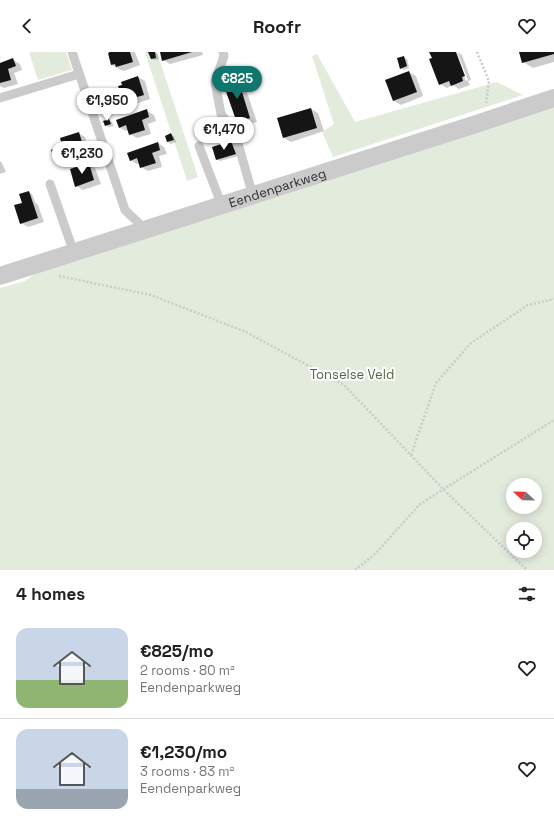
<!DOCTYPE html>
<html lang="en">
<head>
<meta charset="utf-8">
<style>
	body { margin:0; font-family:"Space Grotesk",sans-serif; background:#f6f6f6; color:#202124; height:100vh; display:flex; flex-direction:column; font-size:15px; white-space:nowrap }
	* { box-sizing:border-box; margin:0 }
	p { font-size:13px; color:#757577 }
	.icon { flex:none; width:22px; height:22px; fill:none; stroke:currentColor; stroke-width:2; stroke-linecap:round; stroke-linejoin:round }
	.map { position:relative; height:518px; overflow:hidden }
	.details { display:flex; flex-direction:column; background:#fff; flex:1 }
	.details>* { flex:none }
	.needle { width:26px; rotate:292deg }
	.buttons { position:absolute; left:506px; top:426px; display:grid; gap:8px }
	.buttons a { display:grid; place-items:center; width:36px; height:36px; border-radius:50%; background:#fff; box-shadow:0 2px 10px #0003; font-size:20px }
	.price { position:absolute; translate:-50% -34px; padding:0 9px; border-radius:14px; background:#fff; color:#222; font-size:13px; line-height:26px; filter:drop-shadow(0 1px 2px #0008) }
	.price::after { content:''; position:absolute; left:50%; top:24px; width:12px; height:9px; margin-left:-6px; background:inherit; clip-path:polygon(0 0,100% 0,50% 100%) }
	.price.current { background:#0f766e; color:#fff }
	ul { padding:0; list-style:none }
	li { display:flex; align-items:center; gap:12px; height:100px; padding:0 16px }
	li+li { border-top:1px solid #e0e0e0 }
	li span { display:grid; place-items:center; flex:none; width:112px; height:80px; border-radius:12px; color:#555 }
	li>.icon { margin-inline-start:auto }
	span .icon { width:48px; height:48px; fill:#fffc; stroke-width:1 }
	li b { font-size:17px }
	h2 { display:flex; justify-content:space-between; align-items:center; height:48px; padding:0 16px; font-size:17px }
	header { display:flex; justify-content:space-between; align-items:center; height:52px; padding:0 16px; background:#fff; font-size:18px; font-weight:700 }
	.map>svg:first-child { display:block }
	.green { fill:#e3ebdd; fill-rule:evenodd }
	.shadow { fill:#0003 }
	.building { fill:#151515 }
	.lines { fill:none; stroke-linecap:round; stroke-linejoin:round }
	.path { stroke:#cbcbcb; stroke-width:2.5; stroke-dasharray:2 2; stroke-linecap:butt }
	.lane { stroke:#cbcbcb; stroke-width:9 }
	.street { stroke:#cbcbcb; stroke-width:18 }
	.labels { text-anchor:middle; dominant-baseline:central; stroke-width:4; stroke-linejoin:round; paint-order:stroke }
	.street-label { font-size:13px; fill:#2e2e2e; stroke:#fff }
	.park-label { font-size:13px; fill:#4d683e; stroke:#fff }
</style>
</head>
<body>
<header><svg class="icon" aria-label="back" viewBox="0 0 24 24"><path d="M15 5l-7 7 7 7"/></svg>Roofr<svg class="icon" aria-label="heart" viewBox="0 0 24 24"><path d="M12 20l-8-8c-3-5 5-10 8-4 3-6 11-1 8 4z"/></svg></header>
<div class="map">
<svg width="554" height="518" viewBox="0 0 554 518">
	<rect width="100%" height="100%" fill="#fff"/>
	<!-- green -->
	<g class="green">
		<polygon points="29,0 66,0 72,18 38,28"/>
		<polygon points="145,0 157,0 198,125 187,129"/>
		<polygon points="317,2 355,70 497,30 523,43 333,105 322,80 334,72 312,4"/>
		<path d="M554,51V518H0V236L25,229L44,215ZM513,433H535V455H513ZM513,477H535V499H513Z"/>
	</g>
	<!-- shadow -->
	<g class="shadow">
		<polygon points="112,0 135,0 140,13 124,19 119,17 112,13"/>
		<polygon points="149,0 157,1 159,7 155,8 151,7"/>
		<polygon points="162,0 202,0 203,3 170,12 163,8"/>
		<polygon points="431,0 455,0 466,29 468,28 457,0 462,3 471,28 468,29 470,33 459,37 453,33 447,36 440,32"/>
		<polygon points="520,0 554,0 554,10 533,16 523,10"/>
		<polygon points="404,6 407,7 409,16 404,18 401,16"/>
		<polygon points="13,8 20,12 22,18 14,21 18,32 4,36 0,34 0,12"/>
		<polygon points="409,20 416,24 423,44 401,53 394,49"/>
		<polygon points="138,25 145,29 150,47 135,52 123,46"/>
		<polygon points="237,28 244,32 257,70 244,74 237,70"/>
		<polygon points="311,57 318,61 324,79 291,90 284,86"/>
		<polygon points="147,59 154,63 156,69 148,72 151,82 137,86 130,82 129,78 126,79 119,75"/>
		<polygon points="109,68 112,70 114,74 109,75 106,73"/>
		<polygon points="78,81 85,85 91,101 73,107 66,103"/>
		<polygon points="171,83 174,84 176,90 171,92 168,90 166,84"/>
		<polygon points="231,90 234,92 238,104 220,109 217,107"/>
		<polygon points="158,91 164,95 167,102 159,104 162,115 148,119 141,115 140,111 137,112 130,108"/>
		<polygon points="57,97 60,98 63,106 58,108 55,106"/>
		<polygon points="0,109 2,111 6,120 0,122"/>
		<polygon points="88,112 95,116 101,132 83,138 76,134"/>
		<polygon points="29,140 32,142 35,150 38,153 44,170 28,175 21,171 23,151"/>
	</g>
	<!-- building -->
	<g class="building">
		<polygon points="110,0 130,0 133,10 116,15 115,12 111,13 108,1"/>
		<polygon points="148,0 155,0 156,6 151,7"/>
		<polygon points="160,0 192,0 162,9"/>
		<polygon points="429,0 456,0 465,24 462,25 463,29 451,34 449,29 439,33 429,7 432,6"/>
		<polygon points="519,0 554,0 554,2 522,11"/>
		<polygon points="404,4 407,14 400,17 397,6"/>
		<polygon points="13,6 16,14 8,17 11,28 0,31 0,11"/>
		<polygon points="409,19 417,40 393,49 385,28"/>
		<polygon points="138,24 144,43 127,48 126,45 122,46 118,34 122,33 121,30"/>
		<polygon points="238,27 250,66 237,71 223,31"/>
		<polygon points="311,56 317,76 283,86 277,66"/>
		<polygon points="147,57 149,65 142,68 145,78 129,83 126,73 119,76 116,68"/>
		<polygon points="109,67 111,72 105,74 103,69"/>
		<polygon points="79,80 84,97 65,103 60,86"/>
		<polygon points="171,81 174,88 167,90 165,84"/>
		<polygon points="231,89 236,102 216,108 212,95"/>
		<polygon points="158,90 160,98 152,101 156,111 140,116 137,106 130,109 127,101"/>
		<polygon points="57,95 60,105 54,106 51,98"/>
		<polygon points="89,111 94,128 75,135 70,117"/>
		<polygon points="29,139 38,166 20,172 14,153 22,151 19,142"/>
	</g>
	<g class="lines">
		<!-- path -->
		<g class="path">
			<polyline points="477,0 489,29 486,51"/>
			<polyline points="59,224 151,243 246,280 344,333 444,438 527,518"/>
			<polyline points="411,403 436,331 471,291 528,253 554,247"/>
			<polyline points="355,518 376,501 420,452 554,368"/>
		</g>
		<!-- lane -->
		<g class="lane">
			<polyline points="72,0 125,158 146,178"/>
			<polyline points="223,0 224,4 215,30 221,62 235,81 253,144"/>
			<polyline points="0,46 79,22"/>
			<polyline points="199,94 222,154"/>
			<polyline points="50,132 74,201"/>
		</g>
		<!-- street -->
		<path class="street" id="s1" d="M0,224L473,73L554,46"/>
	</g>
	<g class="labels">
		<!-- street labels -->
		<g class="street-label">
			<text stroke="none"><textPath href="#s1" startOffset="291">Eendenparkweg</textPath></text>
		</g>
		<!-- park labels -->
		<g class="park-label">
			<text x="352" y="322">Tonselse Veld</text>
		</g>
	</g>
</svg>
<div class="buttons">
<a><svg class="needle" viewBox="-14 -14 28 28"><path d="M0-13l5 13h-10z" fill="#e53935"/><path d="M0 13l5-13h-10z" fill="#757577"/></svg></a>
<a><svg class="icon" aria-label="locate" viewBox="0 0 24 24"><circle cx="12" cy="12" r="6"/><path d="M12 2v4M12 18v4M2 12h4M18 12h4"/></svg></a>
</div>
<b class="price current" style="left:237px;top:48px">€825</b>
<b class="price" style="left:107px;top:70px">€1,950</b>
<b class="price" style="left:224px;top:99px">€1,470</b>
<b class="price" style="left:82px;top:123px">€1,230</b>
</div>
<section class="details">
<h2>4 homes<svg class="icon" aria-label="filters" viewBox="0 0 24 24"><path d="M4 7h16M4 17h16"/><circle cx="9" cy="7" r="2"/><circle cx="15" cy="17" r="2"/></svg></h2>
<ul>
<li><span style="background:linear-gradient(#c9d6e8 65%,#8fb573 0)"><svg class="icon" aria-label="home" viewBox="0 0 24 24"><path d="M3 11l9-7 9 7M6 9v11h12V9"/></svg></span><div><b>€825/mo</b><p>2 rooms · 80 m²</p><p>Eendenparkweg</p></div><svg class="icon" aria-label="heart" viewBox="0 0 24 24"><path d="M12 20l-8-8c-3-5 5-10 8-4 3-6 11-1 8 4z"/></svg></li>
<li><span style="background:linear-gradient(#c9d6e8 75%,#9aa5b1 0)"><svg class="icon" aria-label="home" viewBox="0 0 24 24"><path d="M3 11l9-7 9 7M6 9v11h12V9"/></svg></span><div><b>€1,230/mo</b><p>3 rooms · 83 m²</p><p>Eendenparkweg</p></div><svg class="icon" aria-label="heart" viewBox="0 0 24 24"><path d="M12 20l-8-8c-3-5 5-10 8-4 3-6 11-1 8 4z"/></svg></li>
</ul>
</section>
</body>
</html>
